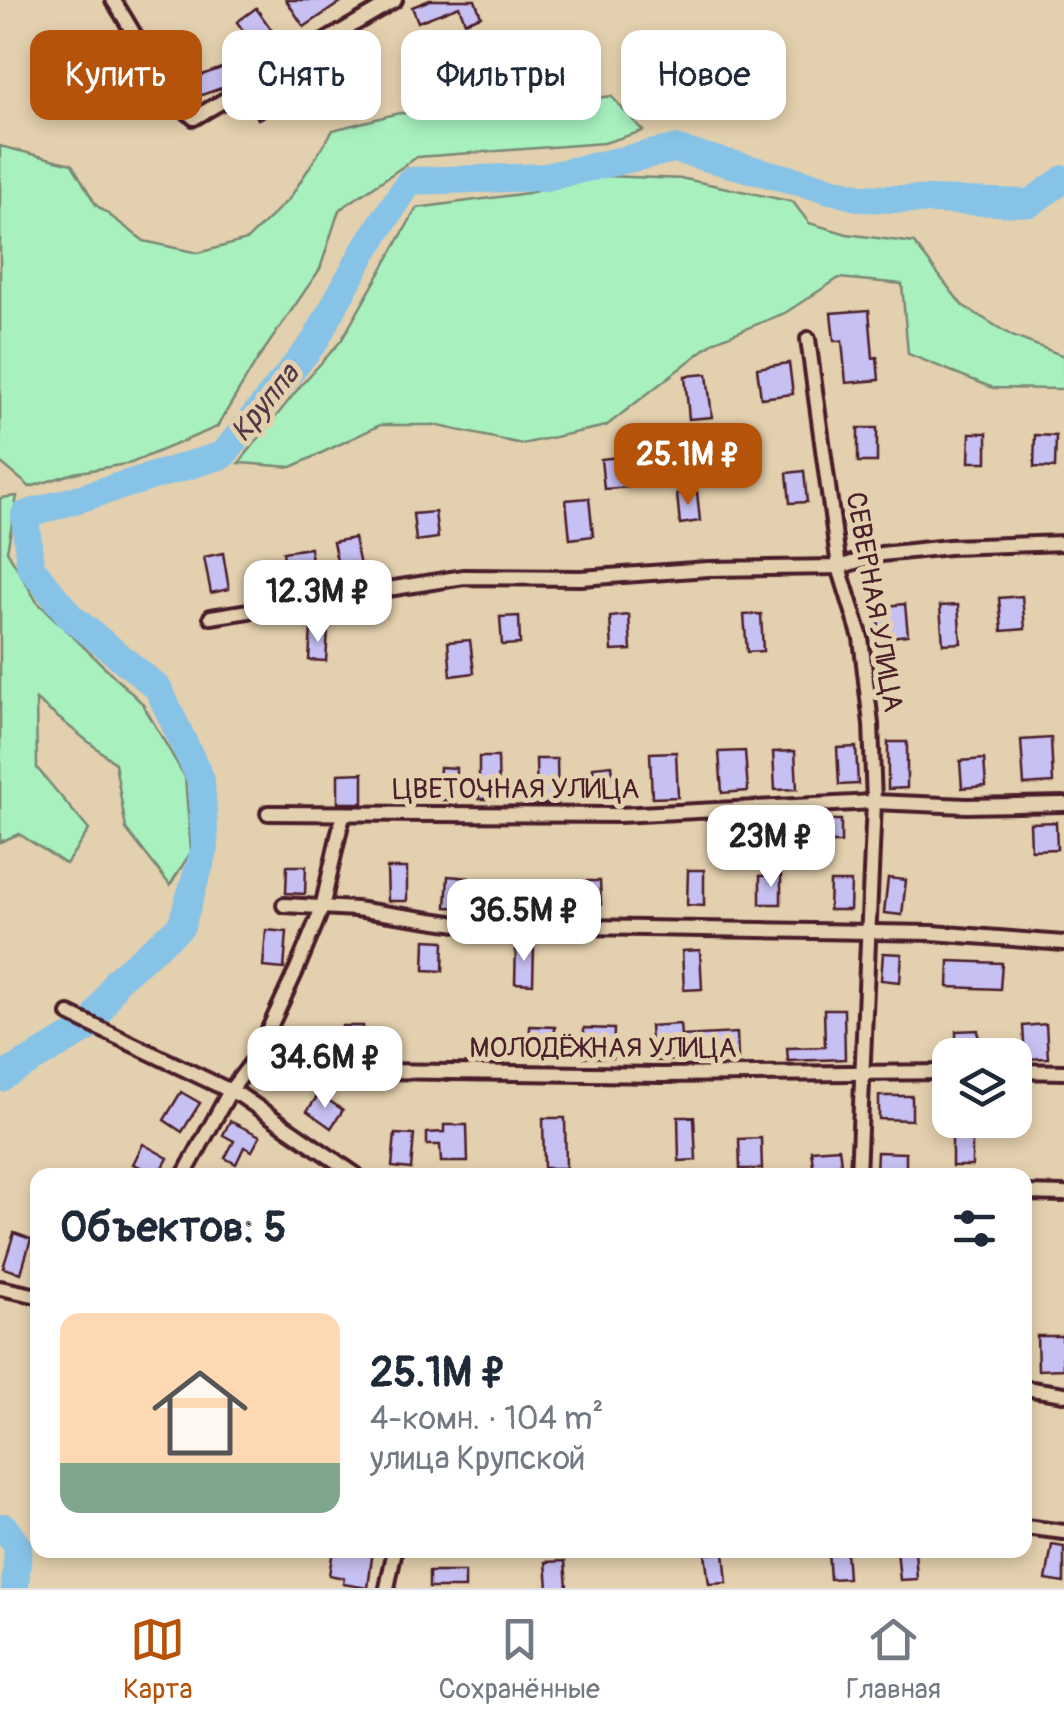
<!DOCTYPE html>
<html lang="ru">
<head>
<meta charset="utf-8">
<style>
	body { margin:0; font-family:Pangolin,sans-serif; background:#f6f6f7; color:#1f2937; height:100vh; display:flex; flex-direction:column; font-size:38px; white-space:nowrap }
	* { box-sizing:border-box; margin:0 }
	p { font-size:32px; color:#747a83 }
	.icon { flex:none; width:55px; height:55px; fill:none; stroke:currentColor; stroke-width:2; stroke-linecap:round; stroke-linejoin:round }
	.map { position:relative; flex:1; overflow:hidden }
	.side { position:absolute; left:30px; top:1168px; width:1002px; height:390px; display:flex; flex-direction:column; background:#fff; border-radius:20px; box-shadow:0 5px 15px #0003 }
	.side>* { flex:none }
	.guide { position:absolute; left:30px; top:30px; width:1005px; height:90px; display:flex; gap:20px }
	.controls { position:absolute; left:932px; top:1038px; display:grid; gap:20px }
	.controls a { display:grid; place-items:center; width:100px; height:100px; border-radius:20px; background:#fff; box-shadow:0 5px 15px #0003; font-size:50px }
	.price { position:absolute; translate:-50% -85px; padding:0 22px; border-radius:20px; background:#fff; color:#222; font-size:32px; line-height:65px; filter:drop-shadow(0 2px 5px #0008) }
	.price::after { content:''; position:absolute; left:50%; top:60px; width:30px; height:22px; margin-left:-15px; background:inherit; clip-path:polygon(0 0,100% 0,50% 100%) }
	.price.on { background:#b45309; color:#fff }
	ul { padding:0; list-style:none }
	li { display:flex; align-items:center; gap:30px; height:250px; padding:0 30px }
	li+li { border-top:2px solid #e0e1e3 }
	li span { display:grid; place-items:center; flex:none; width:280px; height:200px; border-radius:20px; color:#555 }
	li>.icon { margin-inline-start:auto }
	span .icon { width:120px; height:120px; fill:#fffc; stroke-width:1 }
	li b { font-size:42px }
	h2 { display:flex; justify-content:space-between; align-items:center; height:120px; padding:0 30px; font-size:42px }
	.tag { padding:0 35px; border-radius:20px; background:#fff; box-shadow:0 5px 15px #0003; font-size:35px; line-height:90px }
	.tag.on { background:#b45309; color:#fff }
	.tabs { display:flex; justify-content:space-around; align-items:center; height:140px; border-top:2px solid #e0e1e3; background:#fff; font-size:28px; color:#747a83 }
	.tabs a { display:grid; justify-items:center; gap:5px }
	.tabs .on { color:#b45309 }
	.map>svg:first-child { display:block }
	.green { fill:#a8f1bf; stroke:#798875; stroke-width:2.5 }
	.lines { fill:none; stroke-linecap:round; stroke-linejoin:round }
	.river { stroke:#87c3e7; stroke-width:28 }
	.building { fill:#c7c0f2; stroke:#4a1f2b; stroke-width:2.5 }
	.minor-casing { stroke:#4a1f2b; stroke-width:20 }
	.minor { stroke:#e3d0ae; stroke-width:12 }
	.labels { text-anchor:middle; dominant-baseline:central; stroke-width:10; stroke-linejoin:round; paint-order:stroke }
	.street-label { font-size:28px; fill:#4a1f2b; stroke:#e3d0ae }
	.water-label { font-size:30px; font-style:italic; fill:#533847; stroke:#e3d0ae }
</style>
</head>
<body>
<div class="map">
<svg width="1064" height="1588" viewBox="0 0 1064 1588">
	<rect width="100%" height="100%" fill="#e3d0ae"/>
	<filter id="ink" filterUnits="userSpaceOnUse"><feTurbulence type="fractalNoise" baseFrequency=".01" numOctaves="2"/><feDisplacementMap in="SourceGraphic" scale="20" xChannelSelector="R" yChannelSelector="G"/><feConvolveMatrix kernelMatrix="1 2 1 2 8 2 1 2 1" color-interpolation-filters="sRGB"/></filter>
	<g filter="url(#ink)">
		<!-- green -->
		<g class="green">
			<polygon points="611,96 643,131 604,143 417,157 339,210 320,269 256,362 217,427 131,463 74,473 30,487 0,462 0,146 72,164 96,205 144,241 198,253 247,240 290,198 333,130 399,113 485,114"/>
			<polygon points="603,176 685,179 793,202 809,223 847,234 914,243 962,305 1012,336 1064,356 1064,389 993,388 908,354 902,284 839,278 785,313 715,341 606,426 522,444 434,425 380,425 292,467 239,463 302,384 341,341 417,208 528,193"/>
			<polygon points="17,496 7,551 37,602 142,703 185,777 191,852 170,885 126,829 115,763 36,700 37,768 89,830 66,864 19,834 0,842 0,498"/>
		</g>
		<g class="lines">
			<!-- river -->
			<g class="river">
				<polyline points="0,1078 91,1026 117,980 181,926 205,848 201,780 158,688 70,616 30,566 25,515 223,455 315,341 364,251 410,181 545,177 674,149 861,198 1030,203 1064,179"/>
				<polyline points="0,1527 4,1527 18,1547 15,1588"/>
			</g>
		</g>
		<!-- building -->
		<g class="building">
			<polygon points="286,0 344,0 304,27"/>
			<polygon points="430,0 475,0 481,16 465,22 459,6 418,22 412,7"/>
			<polygon points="256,8 283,46 264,60 237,22"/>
			<polygon points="341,43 349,56 319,73 311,61"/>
			<polygon points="227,66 233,84 199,96 193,78"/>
			<polygon points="141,77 162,107 147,117 127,87"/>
			<polygon points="292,79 301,99 258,119 249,99"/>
			<polygon points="869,310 873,358 877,357 879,380 846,383 842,341 834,341 831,313"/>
			<polygon points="789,363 793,394 761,398 757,368"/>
			<polygon points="707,374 712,417 689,419 685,376"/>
			<rect x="858" y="428" width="19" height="34"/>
			<polygon points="970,433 987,433 987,462 969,462"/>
			<polygon points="1035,435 1056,436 1055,468 1034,467"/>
			<polygon points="627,456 630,487 604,489 601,459"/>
			<polygon points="804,471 807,502 790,503 787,473"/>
			<polygon points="697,492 700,521 680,524 677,494"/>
			<polygon points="589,498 593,536 570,539 566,500"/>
			<polygon points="435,512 438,538 416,541 413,514"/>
			<polygon points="354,538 361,570 340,575 333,542"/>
			<polygon points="310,548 314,573 287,577 283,552"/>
			<polygon points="223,553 229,589 211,593 204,557"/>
			<polygon points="1022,596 1025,629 1002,631 999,598"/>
			<polygon points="905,604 908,635 880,638 877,607"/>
			<polygon points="958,605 961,643 943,644 940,606"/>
			<polygon points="761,614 763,651 747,652 744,615"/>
			<polygon points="629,615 631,650 612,651 610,617"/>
			<polygon points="519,616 520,644 502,645 500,617"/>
			<polygon points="311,629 328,630 326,661 309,660"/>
			<polygon points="470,640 474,673 451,676 448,642"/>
			<polygon points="1051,738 1053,783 1024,785 1021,740"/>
			<polygon points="888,742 907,742 907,788 888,789"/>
			<polygon points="856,747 858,784 839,785 837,748"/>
			<polygon points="745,751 748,791 722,793 719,752"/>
			<polygon points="795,751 797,789 775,790 773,752"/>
			<polygon points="676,752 678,797 652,798 650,753"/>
			<polygon points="479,757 498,757 499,799 479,799"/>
			<polygon points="536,759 557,759 558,804 537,804"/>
			<polygon points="984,759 986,786 962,788 960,761"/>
			<polygon points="612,765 615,794 596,796 593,767"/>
			<polygon points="440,767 456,768 455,800 438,800"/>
			<polygon points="363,773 363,803 338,803 338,774"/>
			<rect x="805" y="820" width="36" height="23"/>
			<polygon points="1056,822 1057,849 1031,850 1030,823"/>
			<polygon points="287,866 306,866 305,894 286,893"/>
			<polygon points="387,868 407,868 407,901 388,901"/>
			<polygon points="688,870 704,870 704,906 687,905"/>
			<polygon points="781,875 781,904 760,904 760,876"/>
			<polygon points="448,876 469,878 467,908 446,907"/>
			<polygon points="888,878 906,880 902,915 884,913"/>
			<polygon points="578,881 600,881 601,905 578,905"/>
			<polygon points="830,882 851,882 850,910 829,910"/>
			<polygon points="266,930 287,932 284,969 263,967"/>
			<polygon points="425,940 444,941 443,971 424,970"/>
			<polygon points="516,944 534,945 533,984 515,983"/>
			<polygon points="700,950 702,989 684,990 682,951"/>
			<polygon points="883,953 902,954 900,982 881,980"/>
			<polygon points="949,961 1002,963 1000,989 948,987"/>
			<polygon points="824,1009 844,1009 845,1059 788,1061 787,1048 825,1047"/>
			<polygon points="680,1024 681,1036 737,1033 738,1058 652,1061 650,1026"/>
			<polygon points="1046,1024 1048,1058 1025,1059 1023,1026"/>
			<polygon points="342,1026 363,1026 363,1053 343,1054"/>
			<polygon points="530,1026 555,1027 554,1055 529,1054"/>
			<polygon points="584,1028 614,1029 613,1058 584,1057"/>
			<polygon points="978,1030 979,1055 956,1055 956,1031"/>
			<polygon points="181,1092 200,1103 182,1132 164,1120"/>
			<polygon points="319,1094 343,1110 331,1128 307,1111"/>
			<polygon points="879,1096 912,1096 912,1120 879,1119"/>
			<polygon points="678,1117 694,1117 696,1160 679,1161"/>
			<polygon points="543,1118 565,1118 566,1168 544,1168"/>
			<polygon points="230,1121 260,1136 252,1151 244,1147 236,1164 225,1158 234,1141 223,1135"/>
			<polygon points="444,1125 467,1125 468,1162 441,1162 440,1145 427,1145 427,1133 444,1132"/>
			<rect x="952" y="1128" width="20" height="38"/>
			<polygon points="395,1134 414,1135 411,1169 392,1167"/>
			<polygon points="761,1138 762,1169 740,1169 739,1139"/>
			<polygon points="143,1144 168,1158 159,1175 133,1164"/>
			<polygon points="839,1148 842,1171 814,1173 811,1150"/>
			<polygon points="877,1152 906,1153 906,1172 876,1171"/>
			<polygon points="14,1233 31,1239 21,1273 3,1268"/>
			<polygon points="1037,1336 1062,1336 1063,1369 1038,1370"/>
			<polygon points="1052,1545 1064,1547 1064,1583 1046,1580"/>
			<polygon points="333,1550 373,1550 368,1588 343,1584 344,1578 329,1575"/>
			<polygon points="828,1550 846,1550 848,1578 830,1579"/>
			<polygon points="897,1550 915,1550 917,1579 900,1580"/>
			<polygon points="724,1552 727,1583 709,1584 705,1554"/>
			<polygon points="565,1561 567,1588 548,1588 546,1562"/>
			<rect x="429" y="1572" width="36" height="16"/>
		</g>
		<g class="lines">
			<!-- minor casing -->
			<g class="minor-casing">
				<g id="minor">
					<path d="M113,0C140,39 158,88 194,118L395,0"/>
					<polyline points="808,339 839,567 861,638 871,724 874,802 858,1175"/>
					<polyline points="211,617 464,577 581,578 708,569 839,567 881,554 949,547 1064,543"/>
					<polyline points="268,813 619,815 874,802 967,806 1064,804"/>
					<polyline points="284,905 356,909 464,925 933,933 1064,943"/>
					<polyline points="69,1014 241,1096 356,1175"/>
					<polyline points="256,1057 378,1071 662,1075 950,1072"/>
					<polyline points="1015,1071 1064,1072"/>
					<polyline points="184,1175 230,1091 256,1057 296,971 322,908 343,815"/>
					<polyline points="1025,1193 1064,1194"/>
					<polyline points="0,1288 38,1296"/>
					<polyline points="1025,1388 1064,1394"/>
					<polyline points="1025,1527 1064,1532"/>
					<polyline points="387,1588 395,1550"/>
				</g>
			</g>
			<!-- minor -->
			<use href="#minor" class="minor"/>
		</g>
	</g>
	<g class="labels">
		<!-- street labels -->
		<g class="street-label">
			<text transform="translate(874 602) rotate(80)">СЕВЕРНАЯ УЛИЦА</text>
			<text x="516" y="789">ЦВЕТОЧНАЯ УЛИЦА</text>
			<text x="603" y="1048">МОЛОДЁЖНАЯ УЛИЦА</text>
		</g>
		<!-- water labels -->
		<g class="water-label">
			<text transform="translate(265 403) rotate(-51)">Круппа</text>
		</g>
	</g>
</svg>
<div class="controls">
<a><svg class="icon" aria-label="layers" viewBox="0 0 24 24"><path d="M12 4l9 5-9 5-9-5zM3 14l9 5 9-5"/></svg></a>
</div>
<b class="price on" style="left:688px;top:508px">25.1M ₽</b>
<b class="price" style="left:318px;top:645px">12.3M ₽</b>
<b class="price" style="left:771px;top:890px">23M ₽</b>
<b class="price" style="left:524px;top:964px">36.5M ₽</b>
<b class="price" style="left:325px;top:1111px">34.6M ₽</b>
<div class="guide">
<a class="tag on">Купить</a>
<a class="tag">Снять</a>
<a class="tag">Фильтры</a>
<a class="tag">Новое</a>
</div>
<section class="side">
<h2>Объектов: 5<svg class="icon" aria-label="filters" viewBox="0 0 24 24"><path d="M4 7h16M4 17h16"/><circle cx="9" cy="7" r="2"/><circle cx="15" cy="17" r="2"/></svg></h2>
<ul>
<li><span style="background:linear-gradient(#ffd9b3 75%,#7fa58c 0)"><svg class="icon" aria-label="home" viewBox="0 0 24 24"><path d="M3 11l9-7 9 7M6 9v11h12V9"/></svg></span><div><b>25.1M ₽</b><p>4-комн. · 104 m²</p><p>улица Крупской</p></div></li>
</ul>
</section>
</div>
<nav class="tabs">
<a class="on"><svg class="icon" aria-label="map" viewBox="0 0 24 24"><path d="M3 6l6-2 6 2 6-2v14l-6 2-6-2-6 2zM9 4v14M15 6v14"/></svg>Карта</a>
<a><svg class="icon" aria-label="saved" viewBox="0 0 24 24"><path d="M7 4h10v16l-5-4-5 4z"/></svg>Сохранённые</a>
<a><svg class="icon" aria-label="home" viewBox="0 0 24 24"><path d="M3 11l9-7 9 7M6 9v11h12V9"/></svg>Главная</a>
</nav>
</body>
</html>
